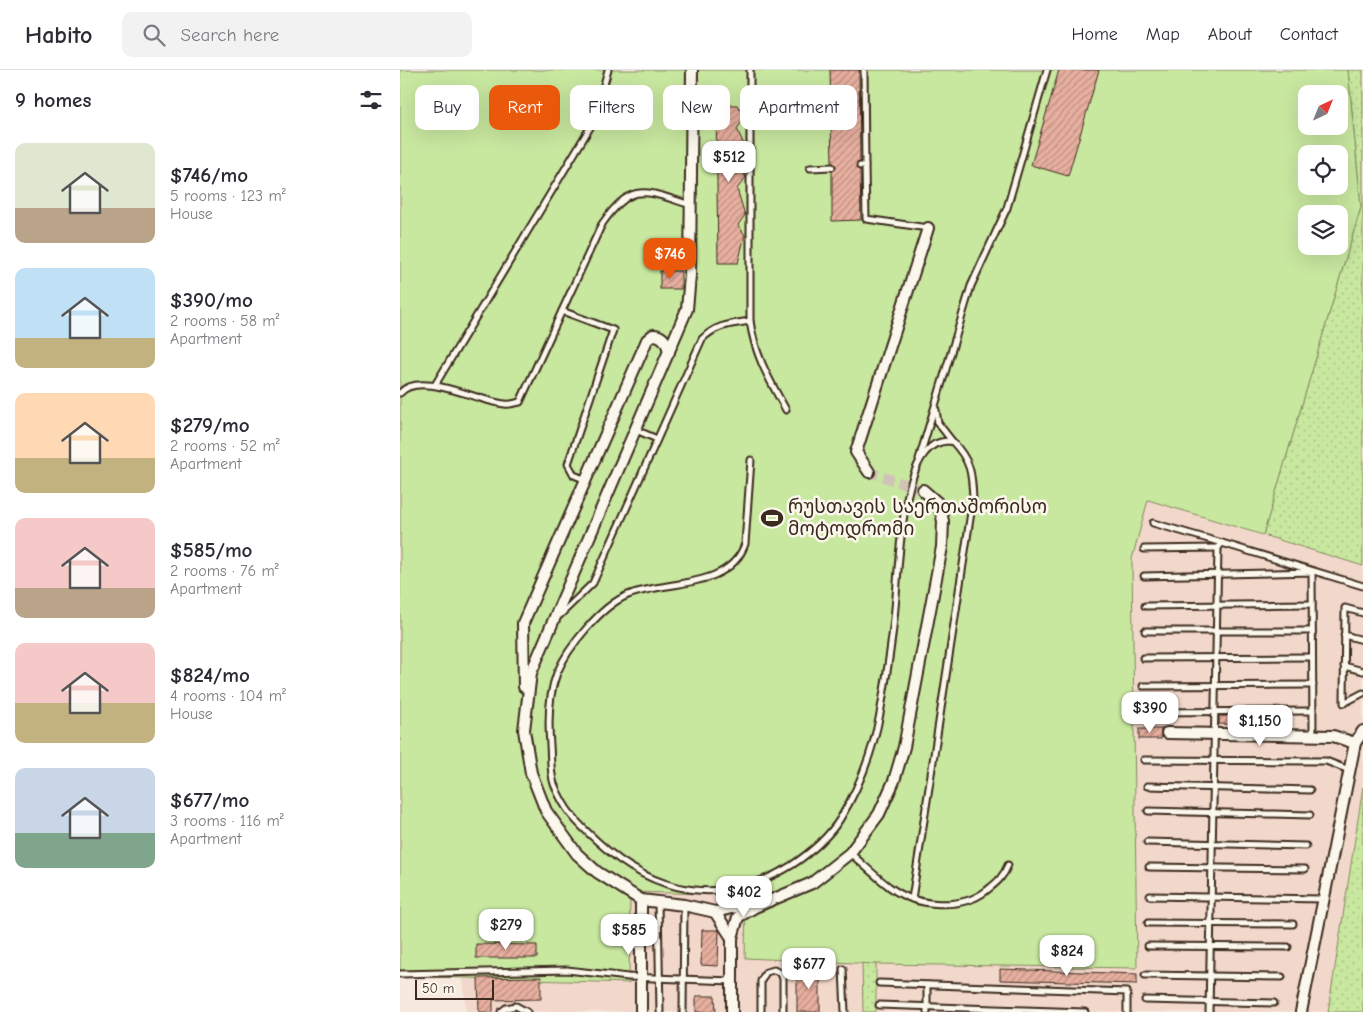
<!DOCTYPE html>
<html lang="en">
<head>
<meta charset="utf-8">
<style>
	body { margin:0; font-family:"Comic Neue","Noto Sans Georgian",sans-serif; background:#f2f2f3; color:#2b2b33; height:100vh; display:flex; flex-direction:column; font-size:19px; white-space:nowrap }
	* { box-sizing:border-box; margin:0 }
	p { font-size:16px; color:#7c7c81 }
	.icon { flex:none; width:28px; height:28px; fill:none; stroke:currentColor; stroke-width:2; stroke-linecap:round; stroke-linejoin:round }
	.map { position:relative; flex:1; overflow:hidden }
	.details { display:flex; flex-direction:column; background:#fff; width:400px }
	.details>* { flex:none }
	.guide { position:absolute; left:15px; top:15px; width:475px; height:45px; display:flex; gap:10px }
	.needle { width:32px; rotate:43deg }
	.buttons { position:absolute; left:898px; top:15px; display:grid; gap:10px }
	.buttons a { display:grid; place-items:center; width:50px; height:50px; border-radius:10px; background:#fff; box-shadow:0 5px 20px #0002; font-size:25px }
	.scale { position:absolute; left:15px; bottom:12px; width:79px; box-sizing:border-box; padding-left:5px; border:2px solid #3b2a1e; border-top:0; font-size:14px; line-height:18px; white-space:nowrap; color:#3b2a1e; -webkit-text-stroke:4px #fbf7ec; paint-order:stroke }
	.price { position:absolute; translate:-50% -42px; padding:0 11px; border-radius:10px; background:#fff; color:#222; font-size:16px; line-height:32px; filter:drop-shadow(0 1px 2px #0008) }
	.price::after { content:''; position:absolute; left:50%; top:30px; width:15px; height:11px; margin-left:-8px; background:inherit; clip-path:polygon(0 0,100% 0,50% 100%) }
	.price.on { background:#ea580c; color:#fff }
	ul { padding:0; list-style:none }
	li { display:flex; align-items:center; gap:15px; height:125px; padding:0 15px }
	li span { display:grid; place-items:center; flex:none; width:140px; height:100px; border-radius:10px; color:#555 }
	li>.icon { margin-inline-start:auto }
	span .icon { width:60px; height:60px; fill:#fffc; stroke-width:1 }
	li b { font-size:21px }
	h2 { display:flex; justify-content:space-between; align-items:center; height:60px; padding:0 15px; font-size:21px }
	.tag { padding:0 18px; border-radius:10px; background:#fff; box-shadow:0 5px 20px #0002; font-size:18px; line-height:45px }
	.tag.on { background:#ea580c; color:#fff }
	header { display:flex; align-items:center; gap:30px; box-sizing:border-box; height:70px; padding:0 25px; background:#fff; border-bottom:1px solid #e1e1e2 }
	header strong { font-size:24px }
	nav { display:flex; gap:28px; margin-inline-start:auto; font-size:18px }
	.search { width:350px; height:45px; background:#f2f2f3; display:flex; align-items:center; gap:12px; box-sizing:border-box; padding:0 18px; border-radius:10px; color:#7c7c81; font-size:19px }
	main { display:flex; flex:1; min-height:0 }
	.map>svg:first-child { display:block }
	.built { fill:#f2d8ca }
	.grass { fill:url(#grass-dots); stroke:#82885e }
	.park { fill:#c8e79f; stroke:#82885e; fill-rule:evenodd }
	.building { fill:url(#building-hatch); stroke:#3b2a1e }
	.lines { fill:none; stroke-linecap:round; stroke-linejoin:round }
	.street-tunnel { stroke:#d1c3b7; stroke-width:10; stroke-dasharray:10 5; stroke-linecap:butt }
	.lane-casing { stroke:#3b2a1e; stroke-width:9 }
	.street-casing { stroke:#3b2a1e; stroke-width:14 }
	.lane { stroke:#fbf7ec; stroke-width:5 }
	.street { stroke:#fbf7ec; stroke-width:10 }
	.labels { text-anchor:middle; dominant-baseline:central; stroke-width:5; stroke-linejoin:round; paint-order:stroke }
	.poi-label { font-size:19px; fill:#3b2a1e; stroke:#fbf7ec; text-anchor:start }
</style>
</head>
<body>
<header>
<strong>Habito</strong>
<div class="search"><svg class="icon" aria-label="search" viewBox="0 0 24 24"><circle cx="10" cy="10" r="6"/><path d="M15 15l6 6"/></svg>Search here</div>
<nav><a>Home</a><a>Map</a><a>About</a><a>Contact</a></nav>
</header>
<main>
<section class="details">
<h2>9 homes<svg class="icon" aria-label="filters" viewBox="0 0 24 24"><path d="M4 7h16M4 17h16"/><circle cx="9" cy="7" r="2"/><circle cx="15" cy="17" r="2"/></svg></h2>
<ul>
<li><span style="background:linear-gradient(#dfe7d0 65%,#b9a48a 0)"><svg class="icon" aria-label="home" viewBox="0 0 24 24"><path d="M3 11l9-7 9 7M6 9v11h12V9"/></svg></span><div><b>$746/mo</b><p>5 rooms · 123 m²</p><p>House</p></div></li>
<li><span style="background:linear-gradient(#bfe0f5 70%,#c2b280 0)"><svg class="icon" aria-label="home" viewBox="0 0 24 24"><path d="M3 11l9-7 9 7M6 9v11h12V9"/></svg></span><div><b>$390/mo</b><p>2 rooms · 58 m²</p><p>Apartment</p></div></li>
<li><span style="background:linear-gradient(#ffd9b3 65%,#c2b280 0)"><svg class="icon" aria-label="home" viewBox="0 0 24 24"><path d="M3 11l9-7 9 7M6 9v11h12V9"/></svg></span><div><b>$279/mo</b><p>2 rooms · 52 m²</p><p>Apartment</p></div></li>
<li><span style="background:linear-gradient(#f6c9c9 70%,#b9a48a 0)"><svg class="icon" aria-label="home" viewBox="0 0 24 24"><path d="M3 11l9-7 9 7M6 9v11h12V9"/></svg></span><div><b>$585/mo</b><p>2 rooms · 76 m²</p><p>Apartment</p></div></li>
<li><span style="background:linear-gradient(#f6c9c9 60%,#c2b280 0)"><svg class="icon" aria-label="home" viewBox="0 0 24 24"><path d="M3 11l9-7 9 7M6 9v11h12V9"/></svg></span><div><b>$824/mo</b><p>4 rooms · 104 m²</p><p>House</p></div></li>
<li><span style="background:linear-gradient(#c9d6e8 65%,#7fa58c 0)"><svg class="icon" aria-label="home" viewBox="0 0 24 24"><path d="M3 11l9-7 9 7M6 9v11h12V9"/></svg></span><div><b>$677/mo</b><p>3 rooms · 116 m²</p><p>Apartment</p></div></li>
</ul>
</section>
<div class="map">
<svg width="963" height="942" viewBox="0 0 963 942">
	<defs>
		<pattern id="grass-dots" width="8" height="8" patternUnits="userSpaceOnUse" patternTransform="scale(1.25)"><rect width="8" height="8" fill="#c8e79f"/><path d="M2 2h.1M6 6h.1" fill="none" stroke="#adc688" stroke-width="1.8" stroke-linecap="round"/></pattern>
		<pattern id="building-hatch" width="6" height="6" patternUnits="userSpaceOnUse" patternTransform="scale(1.25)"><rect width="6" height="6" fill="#e7af9f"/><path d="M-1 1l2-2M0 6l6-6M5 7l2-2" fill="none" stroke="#bc8f81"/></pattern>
	</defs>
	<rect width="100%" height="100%" fill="#f7e9dd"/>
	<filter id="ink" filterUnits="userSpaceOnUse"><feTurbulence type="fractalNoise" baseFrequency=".02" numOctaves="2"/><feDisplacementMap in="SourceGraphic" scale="10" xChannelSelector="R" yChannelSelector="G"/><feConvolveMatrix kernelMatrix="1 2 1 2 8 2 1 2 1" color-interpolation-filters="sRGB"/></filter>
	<g filter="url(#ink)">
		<!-- built -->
		<polygon class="built" points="748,430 963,496 963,717 928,942 66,942 63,908 229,913 229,822 346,825 345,888 476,894 737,898 732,489"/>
		<!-- grass -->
		<g class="grass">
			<polygon points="948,0 963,0 963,496 863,465 961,137"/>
			<polygon points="963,717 963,942 928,942"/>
			<polygon points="462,893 476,894 476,942 463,942"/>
		</g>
		<!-- park -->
		<path class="park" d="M0,0H948L961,137L863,465L748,430L732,489L737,898L476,894L345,888L346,825L230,822L229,913L0,906ZM906,24H939V56H906ZM906,84H939V116H906ZM906,144H939V176H906Z"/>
		<!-- building -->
		<g class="building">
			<polygon points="430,0 459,0 460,92 456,96 460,100 461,150 432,151 432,101 436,97 432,93"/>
			<polygon points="659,0 699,0 668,106 631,95"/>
			<polygon points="316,35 337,35 345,47 337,59 346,79 346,86 337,94 346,107 337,119 345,145 338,155 345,165 338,193 318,193"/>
			<rect x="260" y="201" width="21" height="18"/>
			<polygon points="819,646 846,646 846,655 819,654"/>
			<rect x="739" y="659" width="22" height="10"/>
			<polygon points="302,860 319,860 318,896 301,895"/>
			<polygon points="76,874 137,875 137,888 76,888"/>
			<polygon points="406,895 416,896 416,899 420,900 420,942 397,942 397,900 406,900"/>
			<polygon points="600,899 737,904 737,914 600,910"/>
			<polygon points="141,907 141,929 93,930 93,942 79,942 78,908"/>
			<polygon points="296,926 315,926 316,942 296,942"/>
		</g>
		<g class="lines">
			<!-- street-tunnel -->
			<polyline class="street-tunnel" points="469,402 523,420"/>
			<!-- lane casing -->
			<g class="lane-casing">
				<g id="lane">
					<path d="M350,0V251C355,286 369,309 386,340"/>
					<polyline points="464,0 465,96"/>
					<polyline points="460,96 465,96 466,149 528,158"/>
					<polyline points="410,98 432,97"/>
					<polyline points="162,241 213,260 168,394 174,405 186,410"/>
					<polyline points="35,315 194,51 208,0"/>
					<path d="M0,323C20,300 79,332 105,334C110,335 115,333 120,332L202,154C233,110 245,121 291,135"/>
					<polyline points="536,340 538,353 552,371"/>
					<polyline points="236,360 257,369"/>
					<polyline points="519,389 571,216 607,138 647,0"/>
					<path d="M351,390L345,474C329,520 266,510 228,525C201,536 168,577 157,603C148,626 148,651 150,675C151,687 150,702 154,714C165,741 176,752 197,771C255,825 323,838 392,795C410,783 428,768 440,749C459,718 473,680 480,644C486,610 492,573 495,538C499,504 499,381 541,372C545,371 549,371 552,371C571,391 572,403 573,429L512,829"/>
					<polyline points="753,453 822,473"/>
					<polyline points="744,479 818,478"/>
					<polyline points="744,506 912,502 913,665"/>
					<polyline points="745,536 912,534"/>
					<polyline points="963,543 945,538 944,633 963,623"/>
					<path d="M160,545L193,513L302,269C316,255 330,254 350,251"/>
					<polyline points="745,561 912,561"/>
					<polyline points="944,565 963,570"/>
					<polyline points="743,588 912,587"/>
					<polyline points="944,596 963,601"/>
					<polyline points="743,616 913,615"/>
					<polyline points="745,642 913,641"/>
					<polyline points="744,690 926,691 949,700"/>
					<polyline points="747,716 910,720"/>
					<polyline points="748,741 910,745"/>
					<polyline points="747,772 906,776"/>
					<path d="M450,783C464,795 477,808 491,818C517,837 561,840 586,821C596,813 603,808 608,795"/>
					<polyline points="749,797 905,799"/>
					<polyline points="750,826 923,829"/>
					<polyline points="258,832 260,942"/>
					<polyline points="748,853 893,854"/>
					<polyline points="748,876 888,877"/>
					<polyline points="443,899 445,942"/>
					<polyline points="0,904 167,900 228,907 332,911"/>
					<polyline points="745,905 882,907"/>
					<polyline points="479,913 727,922 727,942"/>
					<polyline points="745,930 874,933"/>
					<polyline points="479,935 685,942"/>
					<polyline points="101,942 106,938 116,936 127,942"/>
					<polyline points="283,942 284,835"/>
					<polyline points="361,942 361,911 366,902 374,900 381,903 383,909 383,942"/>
					<polyline points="527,942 527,915"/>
					<polyline points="809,942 818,478 822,473 963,516"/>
				</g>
			</g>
			<!-- street casing -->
			<g class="street-casing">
				<g id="street">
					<polyline points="292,0 290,206 287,239 131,603 124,660 131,703 146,741 177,784 197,802 241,830 284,835 315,842 332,868 332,942"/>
					<polyline points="469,402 456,382 528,158"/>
					<path d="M124,617L123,553L247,270L253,265C263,265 267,272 269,282"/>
					<polyline points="767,663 933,666 955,673"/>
					<polyline points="241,830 241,942"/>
					<polyline points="315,842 356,832"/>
					<polyline points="332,868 338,847 355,837 412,813 450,783 479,744 494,711 504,677 542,477 543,451 539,434 523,420"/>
					<polyline points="901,942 955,673 963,661"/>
				</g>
			</g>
			<!-- lane -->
			<use href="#lane" class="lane"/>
			<!-- street -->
			<use href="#street" class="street"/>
		</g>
	</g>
	<!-- icons -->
	<defs>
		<g id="stadium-bare" transform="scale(1.725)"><path d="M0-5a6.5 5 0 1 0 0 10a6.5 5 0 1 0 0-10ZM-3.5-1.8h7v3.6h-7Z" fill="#3b2a1e" stroke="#fbf7ec" stroke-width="2.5" paint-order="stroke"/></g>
	</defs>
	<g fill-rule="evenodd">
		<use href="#stadium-bare" x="372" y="448"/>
	</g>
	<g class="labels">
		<!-- poi labels -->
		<g class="poi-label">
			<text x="388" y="437">რუსთავის საერთაშორისო<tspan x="388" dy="22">მოტოდრომი</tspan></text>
		</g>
	</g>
</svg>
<div class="buttons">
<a><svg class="needle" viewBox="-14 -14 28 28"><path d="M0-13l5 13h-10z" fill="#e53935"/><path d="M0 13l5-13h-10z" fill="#7c7c81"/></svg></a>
<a><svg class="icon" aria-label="locate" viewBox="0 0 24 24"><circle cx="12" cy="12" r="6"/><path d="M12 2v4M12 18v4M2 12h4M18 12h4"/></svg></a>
<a><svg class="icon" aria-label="layers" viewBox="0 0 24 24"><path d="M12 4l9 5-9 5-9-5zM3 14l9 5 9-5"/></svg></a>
</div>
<div class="scale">50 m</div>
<b class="price" style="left:329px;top:113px">$512</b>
<b class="price on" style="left:270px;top:210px">$746</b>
<b class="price" style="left:750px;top:664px">$390</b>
<b class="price" style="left:860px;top:677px">$1,150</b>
<b class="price" style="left:344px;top:848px">$402</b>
<b class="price" style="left:106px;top:881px">$279</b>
<b class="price" style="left:229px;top:886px">$585</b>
<b class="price" style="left:667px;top:907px">$824</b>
<b class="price" style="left:409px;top:920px">$677</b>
<div class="guide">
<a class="tag">Buy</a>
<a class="tag on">Rent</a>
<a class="tag">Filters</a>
<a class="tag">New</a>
<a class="tag">Apartment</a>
</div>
</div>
</main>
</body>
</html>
